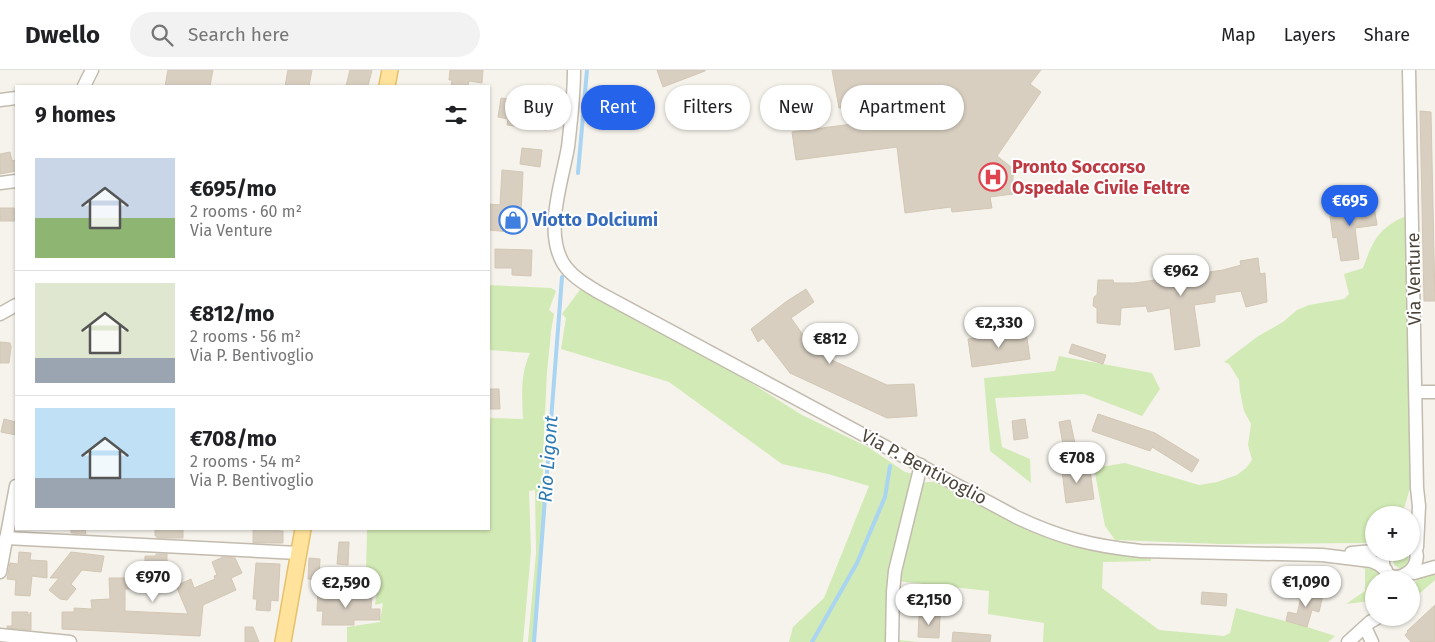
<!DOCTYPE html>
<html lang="en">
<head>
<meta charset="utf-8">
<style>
	body { margin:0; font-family:"Fira Sans",sans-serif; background:#f2f2f2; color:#202124; height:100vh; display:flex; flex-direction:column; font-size:19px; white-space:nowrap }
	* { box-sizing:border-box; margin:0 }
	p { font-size:16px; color:#757577 }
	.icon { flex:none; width:28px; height:28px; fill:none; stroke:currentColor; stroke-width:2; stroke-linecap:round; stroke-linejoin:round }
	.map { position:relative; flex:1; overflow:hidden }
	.drawer { position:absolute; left:15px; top:15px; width:475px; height:445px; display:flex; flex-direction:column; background:#fff; border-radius:0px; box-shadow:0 1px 4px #0004 }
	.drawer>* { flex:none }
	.banner { position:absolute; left:505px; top:15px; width:475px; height:45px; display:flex; gap:10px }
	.controls { position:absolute; left:1365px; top:436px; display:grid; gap:10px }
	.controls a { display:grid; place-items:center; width:55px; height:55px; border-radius:50%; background:#fff; box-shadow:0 1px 4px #0004; font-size:25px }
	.price { position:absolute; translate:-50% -42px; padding:0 11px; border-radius:18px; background:#fff; color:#222; font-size:16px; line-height:32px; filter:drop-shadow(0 1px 2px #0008) }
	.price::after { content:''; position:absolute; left:50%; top:30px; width:15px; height:11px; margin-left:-8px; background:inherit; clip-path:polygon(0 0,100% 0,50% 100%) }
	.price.current { background:#2563eb; color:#fff }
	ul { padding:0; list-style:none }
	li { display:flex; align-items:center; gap:15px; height:125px; padding:0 20px }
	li+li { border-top:1px solid #e0e0e0 }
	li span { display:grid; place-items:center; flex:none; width:140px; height:100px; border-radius:0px; color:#555 }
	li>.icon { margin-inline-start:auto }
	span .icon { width:60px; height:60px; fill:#fffc; stroke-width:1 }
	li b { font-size:21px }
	h2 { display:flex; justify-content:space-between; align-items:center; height:60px; padding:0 20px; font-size:21px }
	.chip { padding:0 18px; border-radius:22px; background:#fff; box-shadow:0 1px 4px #0004; font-size:18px; line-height:45px }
	.chip.current { background:#2563eb; color:#fff }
	header { display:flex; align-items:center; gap:30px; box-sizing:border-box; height:70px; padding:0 25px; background:#fff; border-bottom:1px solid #e0e0e0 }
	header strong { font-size:24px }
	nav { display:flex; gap:28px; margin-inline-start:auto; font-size:18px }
	.search { width:350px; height:45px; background:#f2f2f2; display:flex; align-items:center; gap:12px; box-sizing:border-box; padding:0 18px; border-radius:28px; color:#757577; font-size:19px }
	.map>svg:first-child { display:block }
	.green { fill:#d2eab5 }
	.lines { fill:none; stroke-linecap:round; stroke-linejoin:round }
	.stream { stroke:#a9d4f2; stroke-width:4 }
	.building { fill:#d8cfc1; stroke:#d3c7b4 }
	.minor-casing { stroke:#c2bbae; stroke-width:15 }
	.major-casing { stroke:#e6c16a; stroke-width:18 }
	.minor { stroke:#fff; stroke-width:12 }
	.major { stroke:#ffe39c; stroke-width:15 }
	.labels { text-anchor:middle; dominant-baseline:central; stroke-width:4; stroke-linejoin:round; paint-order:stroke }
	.health-label { font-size:18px; font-weight:bold; fill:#be3a42; stroke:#fff; text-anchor:start }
	.shop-label { font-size:18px; font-weight:bold; fill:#366cbe; stroke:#fff; text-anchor:start }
	.street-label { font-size:18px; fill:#4b4439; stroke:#fff }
	.water-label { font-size:19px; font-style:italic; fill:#2e7ab2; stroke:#fff }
</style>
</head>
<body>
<header>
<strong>Dwello</strong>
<div class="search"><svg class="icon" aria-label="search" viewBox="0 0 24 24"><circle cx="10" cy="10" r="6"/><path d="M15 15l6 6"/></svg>Search here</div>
<nav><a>Map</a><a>Layers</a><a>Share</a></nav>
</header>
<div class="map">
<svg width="1435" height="572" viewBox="0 0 1435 572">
	<rect width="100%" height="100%" fill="#f6f3ec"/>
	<!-- green -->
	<g class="green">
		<path d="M1406,146L1411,415L1402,445H1374V471L1365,473L1221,474L1115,470L1105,456L1094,398L1125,393L1199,415L1217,412L1237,405L1246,398L1252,390L1248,375L1251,354L1244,341L1240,321L1239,310L1229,294L1224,292L1257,267L1283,252L1297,240L1309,235L1344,229L1349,224L1344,204L1363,198C1373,171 1378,158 1406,146Z"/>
		<path d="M489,215L551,218L556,221L549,240L554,244L551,262L547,302L543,385V462L533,572H528L536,483L535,420L529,421L531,481L523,572H347V557L380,552L383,533L375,535L379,509L366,505L367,459H489V348L523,349C522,327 520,304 530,283L489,280Z"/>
		<path d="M582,217L718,292L802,345L868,377L905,402L918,405L921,415L926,412H934C968,428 1000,448 1034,463C1072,479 1111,485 1151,487V491L1103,492L1102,518L1159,560L1224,566L1230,563L1236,538L1307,557L1335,566L1328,572H1043L1044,553L988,544L989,521L897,511L898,570L919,572H789L793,557L824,528L869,416L828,404L782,394L669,312L561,279L566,248L562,244Z"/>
		<polygon points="1059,286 1152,303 1160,319 1142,346 1084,324 995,328 1002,377 1030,389 1031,413 990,381 984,308 1055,301"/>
		<circle cx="1401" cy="490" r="8"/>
		<polygon points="1362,497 1375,500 1378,503 1381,510 1374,510 1374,528 1371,531 1346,534 1365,521 1365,499"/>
		<polygon points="1435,501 1435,510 1411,531 1412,515 1419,508"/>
	</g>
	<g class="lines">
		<!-- stream -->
		<g class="stream">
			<polyline points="578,103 587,0"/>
			<polyline points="534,572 562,207"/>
			<polyline points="812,572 857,493 885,427 890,396"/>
		</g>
	</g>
	<!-- building -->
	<g class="building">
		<polygon points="168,0 213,0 210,16 165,16"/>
		<polygon points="288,0 312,0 309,16 285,16"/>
		<polygon points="350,0 372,0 368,16 346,16"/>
		<polygon points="450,0 483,0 482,13 469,11 468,16 451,16 452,10 449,10"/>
		<polygon points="657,0 705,0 705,1 663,17"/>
		<polygon points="832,0 1041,0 1030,14 1041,22 997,86 1016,101 1013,106 1013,124 990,127 992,138 952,142 951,137 905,143 897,77 796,90 792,62 920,45 918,30 839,38"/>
		<polygon points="501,28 531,31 530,40 550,43 547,60 507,55 508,49 498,47"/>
		<polygon points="1420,41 1431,42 1435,231 1424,231"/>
		<polygon points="522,78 542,80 540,97 520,94"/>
		<polygon points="10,82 12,91 16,90 16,101 0,104 0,84"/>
		<polygon points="502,100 523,102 520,163 489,160 489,134 500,135"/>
		<polygon points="1356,132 1357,139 1374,136 1377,155 1355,158 1359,189 1341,191 1337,167 1333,168 1330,146 1334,146 1334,142 1336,141 1336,135"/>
		<polygon points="0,138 14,138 16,151 0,151"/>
		<polygon points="495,179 532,180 531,206 512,205 512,198 495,198"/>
		<polygon points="1258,188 1260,204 1265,203 1267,232 1246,237 1241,221 1215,225 1215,232 1194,235 1200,276 1175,280 1170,238 1148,242 1146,236 1121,238 1120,255 1097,253 1097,238 1093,236 1094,227 1097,225 1098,210 1113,210 1114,213 1134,213 1223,200 1241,195 1240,191"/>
		<polygon points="806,219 814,232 791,248 816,283 887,315 914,314 917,346 887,348 790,303 763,268 758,272 751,259 787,231"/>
		<polygon points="1026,261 1030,289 972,297 968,269"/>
		<polygon points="0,272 10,273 11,277 9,293 0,293"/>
		<polygon points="1072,274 1106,285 1103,294 1069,283"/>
		<polygon points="489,319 499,319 500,339 489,339"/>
		<polygon points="1098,344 1155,363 1199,390 1192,402 1152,377 1150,381 1092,361"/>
		<polygon points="4,349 16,352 16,365 1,362"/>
		<polygon points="1025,349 1028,368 1014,370 1012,351"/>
		<polygon points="1070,350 1077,383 1065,386 1059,352"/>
		<polygon points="1073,391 1075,403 1090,400 1094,429 1066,433 1061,392"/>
		<polygon points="71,459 85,459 86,464 71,463"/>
		<polygon points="155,459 183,459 183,468 157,468 157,466 155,466"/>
		<polygon points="253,459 277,459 277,461 283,461 283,473 253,473"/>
		<polygon points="339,472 349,472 348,495 337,494"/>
		<polygon points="19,482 31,483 30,490 47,491 47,508 32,506 30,526 15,525 16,510 7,509 10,493 18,494"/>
		<polygon points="71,482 104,486 101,502 82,500 71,514 76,519 67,530 60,529 49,520 59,508 50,508"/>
		<polygon points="156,484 167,484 167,503 151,503 151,519 125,519 125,541 188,544 177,518 181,516 180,514 191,509 194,518 215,509 214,506 217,505 212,492 223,487 235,488 242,503 231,508 236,520 203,535 200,566 62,559 62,542 74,542 74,538 92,539 91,530 110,529 109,508 128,508 128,499 145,499 145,486 156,486"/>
		<polygon points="309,488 320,489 319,510 308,509"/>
		<polygon points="256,493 280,494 278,531 271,530 270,541 256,540 257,529 253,529"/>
		<polygon points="1303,520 1323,525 1319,542 1312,540 1307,557 1286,551 1288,542 1297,544"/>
		<polygon points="318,522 336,522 336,524 372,525 371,539 380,539 380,550 354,550 354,555 322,555 323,541 317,541"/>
		<polygon points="1202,522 1227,524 1226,536 1201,534"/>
		<polygon points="1435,535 1435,572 1411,572 1405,565 1408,562 1407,561"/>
		<polygon points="12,542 28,542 28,546 31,542 31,560 7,558 7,556 12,556"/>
		<polygon points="919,545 940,546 939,568 918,567"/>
		<polygon points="245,557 253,557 259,572 245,572"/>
		<polygon points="953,562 991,565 990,572 952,572"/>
	</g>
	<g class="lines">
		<!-- minor casing -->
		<g class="minor-casing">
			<g id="minor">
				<path d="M574,0C574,26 571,51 568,77C562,112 544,160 563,193C571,206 585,214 598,222L1016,447C1060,468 1093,476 1141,481L1322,485L1371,491L1378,494L1386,500"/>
				<polyline points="1409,0 1417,418 1419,436 1417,477"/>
				<polyline points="84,16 92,0"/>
				<polyline points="0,30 16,28"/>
				<polyline points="0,113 16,111"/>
				<polyline points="0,244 16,235"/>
				<polyline points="1416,322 1435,322"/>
				<polyline points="6,468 298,483"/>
				<path d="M1384,482C1375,528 1435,501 1411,473"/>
				<polyline points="1351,483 1374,481"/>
				<polyline points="0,502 16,416"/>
				<polyline points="1414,503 1435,497"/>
				<polyline points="1365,557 1372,572"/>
				<polyline points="0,565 70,572"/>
				<polyline points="892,572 893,522 895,501 921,395"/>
				<polyline points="1348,572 1370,552 1377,548"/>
			</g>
		</g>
		<!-- major casing -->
		<g class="major-casing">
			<g id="major">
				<polyline points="387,16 390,0"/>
				<polyline points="283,572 303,459"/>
			</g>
		</g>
		<!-- minor -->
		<use href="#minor" class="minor"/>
		<!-- major -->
		<use href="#major" class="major"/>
	</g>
	<!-- icons -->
	<defs>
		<g id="hospital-ring" transform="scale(1.4375)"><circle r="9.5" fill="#fff" stroke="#e0444e" stroke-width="1.5"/><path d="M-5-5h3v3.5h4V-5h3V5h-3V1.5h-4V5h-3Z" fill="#e0444e"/></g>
		<g id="shop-ring" transform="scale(1.4375)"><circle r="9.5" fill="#fff" stroke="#3f7fe0" stroke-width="1.5"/><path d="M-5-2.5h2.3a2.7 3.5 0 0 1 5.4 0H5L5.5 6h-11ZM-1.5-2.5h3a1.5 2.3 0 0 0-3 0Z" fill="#3f7fe0"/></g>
	</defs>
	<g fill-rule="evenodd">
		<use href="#hospital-ring" x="993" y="107"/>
		<use href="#shop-ring" x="513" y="150"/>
	</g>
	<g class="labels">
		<!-- health labels -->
		<g class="health-label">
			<text x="1012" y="97">Pronto Soccorso<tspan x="1012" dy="21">Ospedale Civile Feltre</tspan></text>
		</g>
		<!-- shop labels -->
		<g class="shop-label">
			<text x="532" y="150">Viotto Dolciumi</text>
		</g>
		<!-- street labels -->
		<g class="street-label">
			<text transform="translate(1414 209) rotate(-91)">Via Venture</text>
			<text transform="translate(924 397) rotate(28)">Via P. Bentivoglio</text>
		</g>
		<!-- water labels -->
		<g class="water-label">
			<text transform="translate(548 389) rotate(-86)">Rio Ligont</text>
		</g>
	</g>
</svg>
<div class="controls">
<a>+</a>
<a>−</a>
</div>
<b class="price current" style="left:1350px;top:157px">€695</b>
<b class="price" style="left:1181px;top:227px">€962</b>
<b class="price" style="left:999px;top:279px">€2,330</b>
<b class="price" style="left:830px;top:295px">€812</b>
<b class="price" style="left:1077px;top:414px">€708</b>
<b class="price" style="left:153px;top:533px">€970</b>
<b class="price" style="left:1306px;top:538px">€1,090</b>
<b class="price" style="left:346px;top:539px">€2,590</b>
<b class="price" style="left:929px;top:556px">€2,150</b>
<div class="banner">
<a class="chip">Buy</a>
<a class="chip current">Rent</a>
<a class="chip">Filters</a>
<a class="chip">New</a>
<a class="chip">Apartment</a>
</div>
<section class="drawer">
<h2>9 homes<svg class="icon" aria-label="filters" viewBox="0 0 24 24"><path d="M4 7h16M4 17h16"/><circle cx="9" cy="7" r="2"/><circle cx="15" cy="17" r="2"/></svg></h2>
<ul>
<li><span style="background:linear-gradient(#c9d6e8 60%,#8fb573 0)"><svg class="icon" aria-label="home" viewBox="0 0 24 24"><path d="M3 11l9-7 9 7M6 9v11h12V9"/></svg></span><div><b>€695/mo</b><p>2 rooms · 60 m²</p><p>Via Venture</p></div></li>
<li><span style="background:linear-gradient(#dfe7d0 75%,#9aa5b1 0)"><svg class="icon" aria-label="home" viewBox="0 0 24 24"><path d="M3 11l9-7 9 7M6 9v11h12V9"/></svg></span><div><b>€812/mo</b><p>2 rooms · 56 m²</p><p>Via P. Bentivoglio</p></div></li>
<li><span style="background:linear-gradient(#bfe0f5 70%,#9aa5b1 0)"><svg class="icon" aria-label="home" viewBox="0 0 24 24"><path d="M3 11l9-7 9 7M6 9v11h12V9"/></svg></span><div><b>€708/mo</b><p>2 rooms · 54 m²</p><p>Via P. Bentivoglio</p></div></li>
</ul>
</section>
</div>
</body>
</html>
